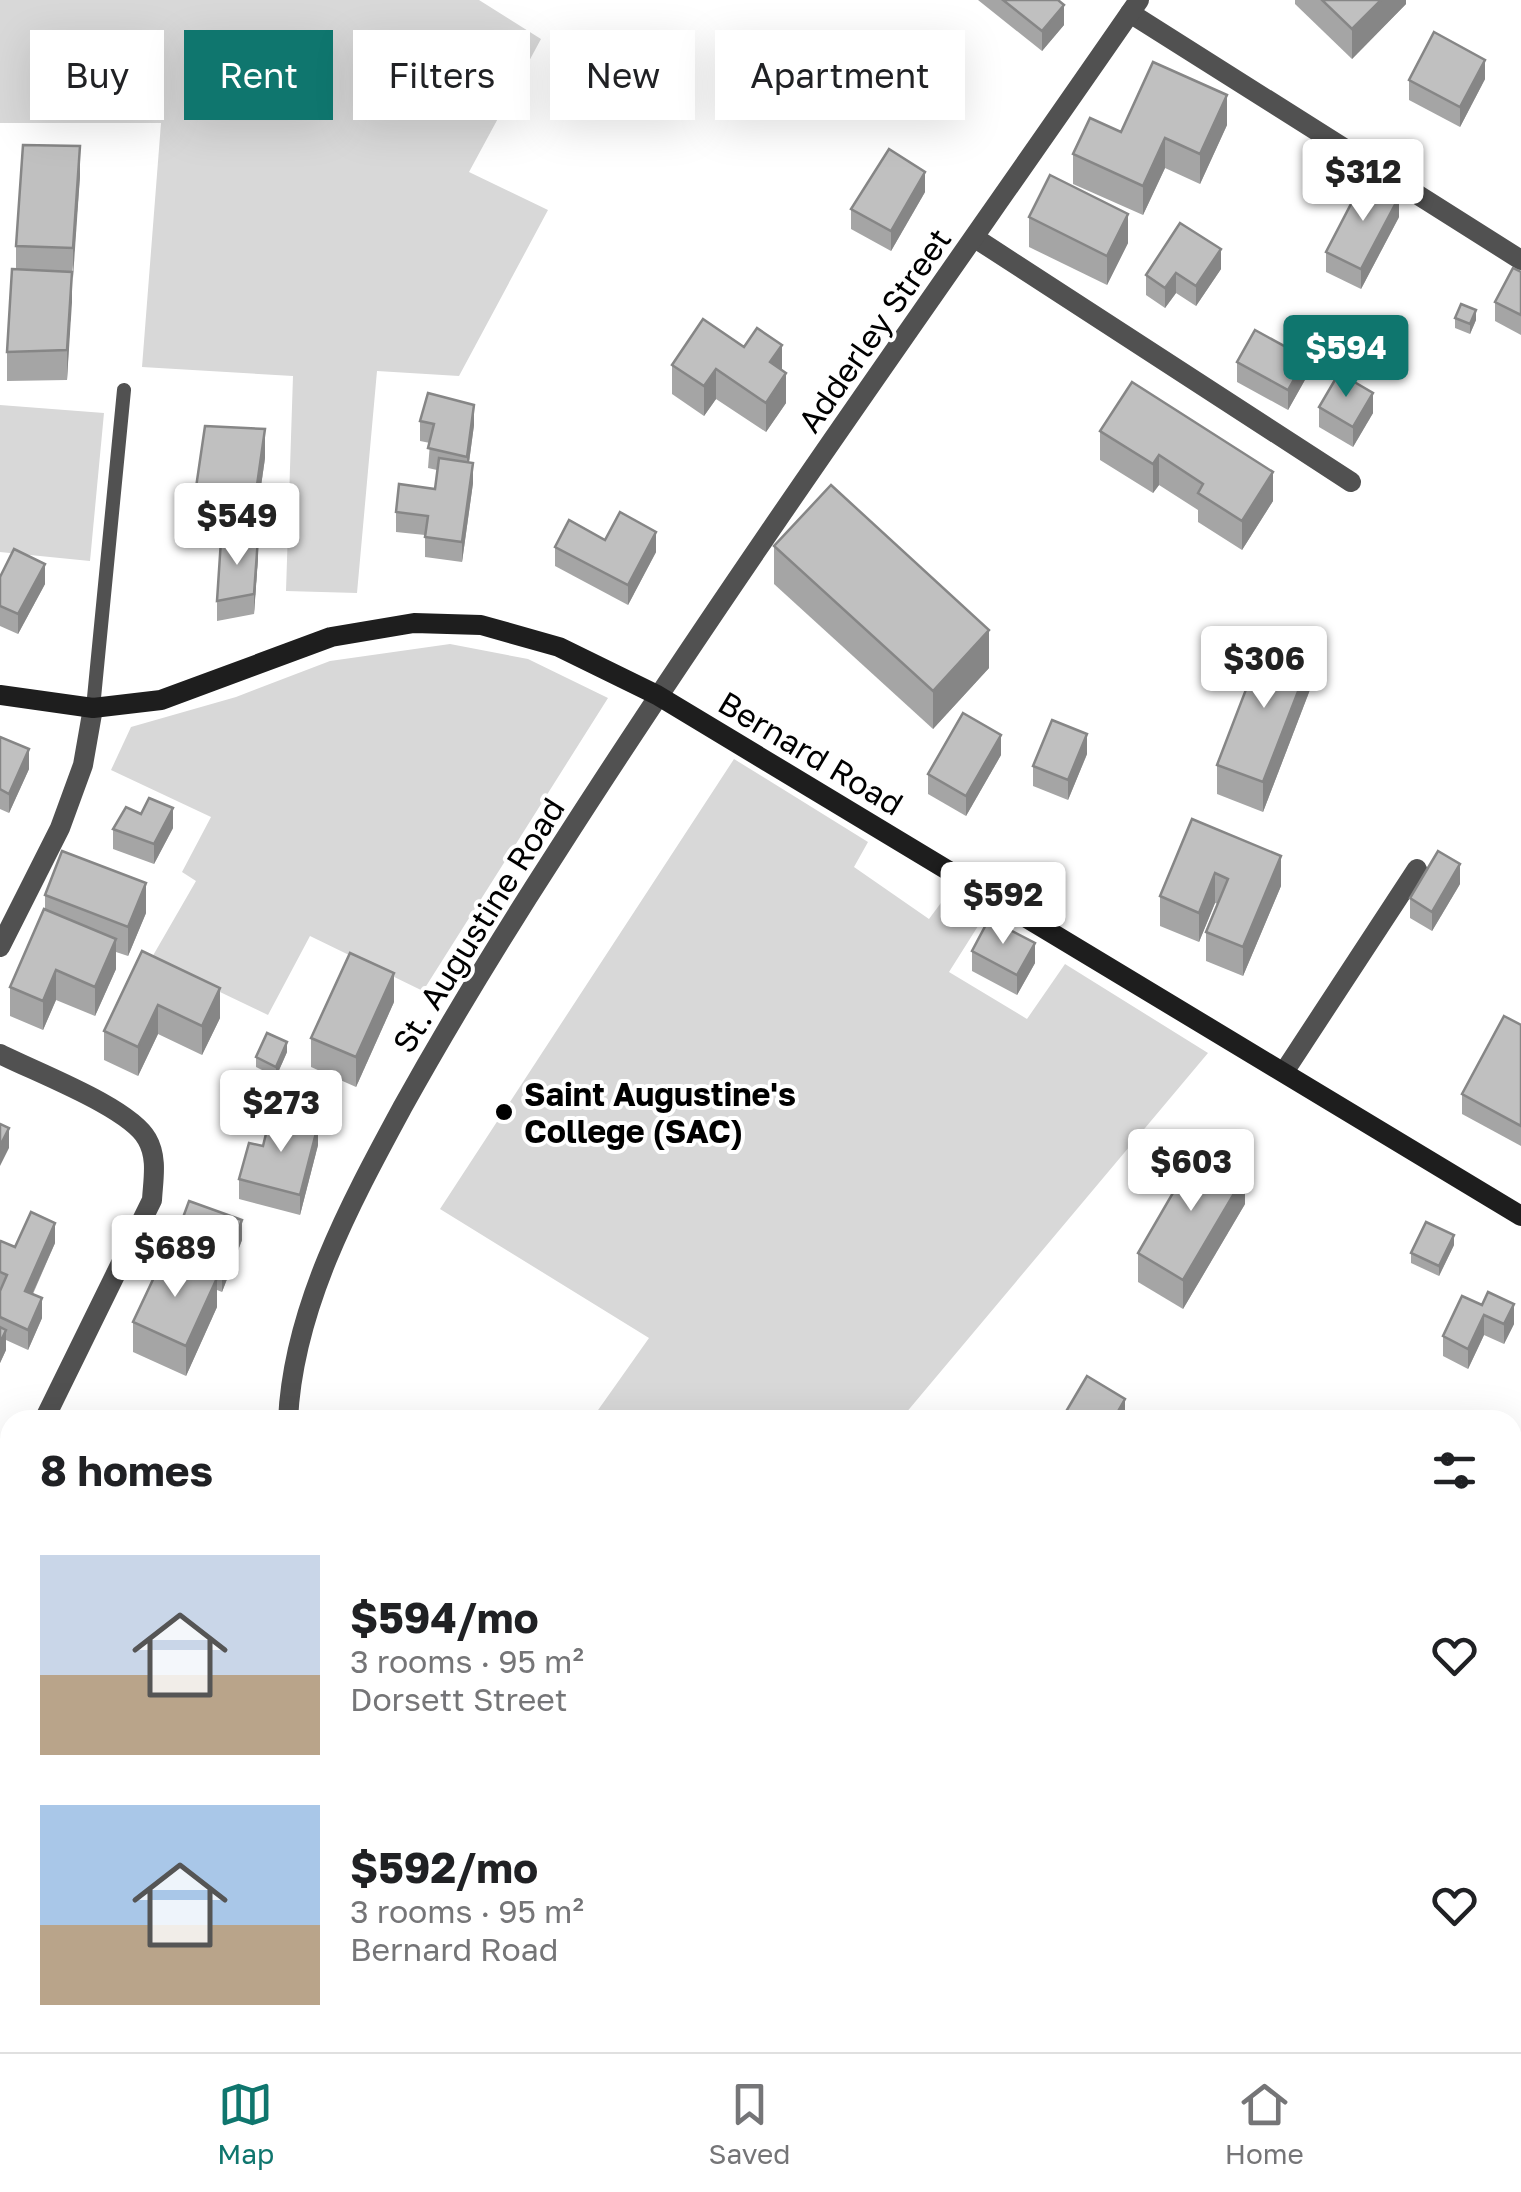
<!DOCTYPE html>
<html lang="en">
<head>
<meta charset="utf-8">
<style>
	body { margin:0; font-family:"Golos Text",sans-serif; background:#f6f6f6; color:#202124; height:100vh; display:flex; flex-direction:column; font-size:38px; white-space:nowrap }
	* { box-sizing:border-box; margin:0 }
	p { font-size:32px; color:#757577 }
	.icon { flex:none; width:55px; height:55px; fill:none; stroke:currentColor; stroke-width:2; stroke-linecap:round; stroke-linejoin:round }
	.map { position:relative; flex:1; overflow:hidden }
	.drawer { position:absolute; left:0px; top:1410px; width:1522px; height:642px; display:flex; flex-direction:column; background:#fff; border-radius:30px 30px 0 0; box-shadow:0 10px 40px #0002 }
	.drawer>* { flex:none }
	.guide { position:absolute; left:30px; top:30px; width:1000px; height:90px; display:flex; gap:20px }
	.price { position:absolute; translate:-50% -85px; padding:0 22px; border-radius:10px; background:#fff; color:#222; font-size:32px; line-height:65px; filter:drop-shadow(0 2px 5px #0008) }
	.price::after { content:''; position:absolute; left:50%; top:60px; width:30px; height:22px; margin-left:-15px; background:inherit; clip-path:polygon(0 0,100% 0,50% 100%) }
	.price.on { background:#0f766e; color:#fff }
	ul { padding:0; list-style:none }
	li { display:flex; align-items:center; gap:30px; height:250px; padding:0 40px }
	li span { display:grid; place-items:center; flex:none; width:280px; height:200px; border-radius:0px; color:#555 }
	li>.icon { margin-inline-start:auto }
	span .icon { width:120px; height:120px; fill:#fffc; stroke-width:1 }
	li b { font-size:42px }
	h2 { display:flex; justify-content:space-between; align-items:center; height:120px; padding:0 40px; font-size:42px }
	.chip { padding:0 35px; border-radius:0px; background:#fff; box-shadow:0 10px 40px #0002; font-size:35px; line-height:90px }
	.chip.on { background:#0f766e; color:#fff }
	.tabs { display:flex; justify-content:space-around; align-items:center; height:140px; border-top:2px solid #e0e0e0; background:#fff; font-size:28px; color:#757577 }
	.tabs a { display:grid; justify-items:center; gap:5px }
	.tabs .on { color:#0f766e }
	.map>svg:first-child { display:block }
	.green { fill:#d8d8d8 }
	.lines { fill:none; stroke-linecap:round; stroke-linejoin:round }
	.service { stroke:#515151; stroke-width:14 }
	.minor { stroke:#515151; stroke-width:20 }
	.secondary { stroke:#1e1e1e; stroke-width:20 }
	.wall { fill:#a5a5a5 }
	.shaded-wall { fill:#868686 }
	.building { fill:#c0c0c0; stroke:#868686; stroke-width:2.5 }
	.poi-dot { fill:#000; stroke:#fff; stroke-width:4 }
	.labels { text-anchor:middle; dominant-baseline:central; stroke-width:8; stroke-linejoin:round; paint-order:stroke }
	.street-label { font-size:32px; fill:#000; stroke:#fff }
	.poi-label { font-size:32px; font-weight:bold; fill:#000; stroke:#fff; text-anchor:start }
</style>
</head>
<body>
<div class="map">
<svg width="1521" height="2052" viewBox="0 0 1521 2052">
	<rect width="100%" height="100%" fill="#fff"/>
	<!-- green -->
	<g class="green">
		<polygon points="0,0 479,0 541,39 469,172 548,210 459,376 377,371 357,593 286,591 293,376 142,367 161,123 0,123"/>
		<polygon points="0,405 104,413 90,561 0,552"/>
		<polygon points="450,644 528,659 608,698 423,991 310,936 268,1015 151,959 196,881 182,872 211,817 111,770 131,727 236,697 330,661"/>
		<polygon points="734,759 868,842 854,867 929,919 949,892 985,915 949,972 1027,1019 1065,964 1208,1053 900,1420 591,1420 649,1338 440,1209"/>
		<polygon points="1191,2043 1191,2042 1361,2043 1359,2052 1188,2052"/>
	</g>
	<g class="lines">
		<!-- service -->
		<g class="service">
			<polyline points="93,708 124,390"/>
			<polyline points="960,2042 962,2052"/>
		</g>
		<!-- minor -->
		<g class="minor">
			<polyline points="1130,13 1521,260"/>
			<polyline points="975,238 1351,482"/>
			<polyline points="0,947 60,828 83,765 93,708"/>
			<path d="M0,1054C35,1072 129,1107 147,1139C158,1158 153,1180 152,1200L44,1420"/>
			<polyline points="1284,1072 1417,869"/>
			<path d="M288,1420C293,1309 350,1204 402,1108C451,1020 503,935 558,850C743,561 944,282 1139,0"/>
			<polyline points="0,1511 10,1490"/>
			<polyline points="226,2052 228,2042"/>
		</g>
		<!-- secondary -->
		<polyline class="secondary" points="0,695 93,708 161,700 331,637 414,623 481,625 559,647 657,695 1521,1216"/>
	</g>
	<!-- wall -->
	<g class="wall">
		<polygon points="978,0 1058,0 1064,25 1042,51"/>
		<polygon points="1295,0 1406,0 1406,4 1352,59 1295,4"/>
		<polygon points="1485,79 1460,127 1409,100 1409,80"/>
		<polygon points="1227,125 1200,184 1165,168 1143,215 1073,184 1073,154 1121,132"/>
		<polygon points="80,176 72,278 67,380 7,381 7,352 16,269 16,246"/>
		<polygon points="925,192 891,251 851,229 851,209"/>
		<polygon points="1029,217 1128,243 1107,285 1029,247"/>
		<polygon points="1399,217 1361,289 1326,272 1326,252"/>
		<polygon points="1221,269 1196,306 1176,293 1165,308 1146,295 1146,275"/>
		<polygon points="1521,272 1521,335 1495,321 1495,302"/>
		<polygon points="1455,318 1476,320 1470,334 1455,328"/>
		<polygon points="744,347 782,370 786,403 766,432 716,399 704,416 672,394 672,365"/>
		<polygon points="1237,362 1306,378 1288,410 1237,382"/>
		<polygon points="1319,407 1373,413 1353,447 1319,427"/>
		<polygon points="420,421 474,425 469,462 473,483 462,562 425,557 425,535 396,532 396,512 435,489 437,470 428,468 430,443 420,441"/>
		<polygon points="1100,431 1273,501 1242,550 1198,522 1198,510 1159,485 1153,493 1100,460"/>
		<polygon points="265,458 254,535 194,530 194,501"/>
		<polygon points="605,540 656,552 628,605 555,566 555,547"/>
		<polygon points="774,546 989,668 933,729 774,584"/>
		<polygon points="258,558 254,614 217,621 217,601"/>
		<polygon points="0,577 45,584 18,634 0,626"/>
		<polygon points="1311,687 1263,812 1217,794 1217,765"/>
		<polygon points="0,737 29,769 9,813 0,809"/>
		<polygon points="1087,754 1068,800 1033,786 1033,766"/>
		<polygon points="1001,755 966,816 928,794 928,774"/>
		<polygon points="1192,819 1281,886 1243,976 1206,961 1206,932 1218,904 1215,903 1199,942 1160,926 1160,896"/>
		<polygon points="173,828 154,864 113,849 113,829"/>
		<polygon points="1460,884 1432,931 1410,918 1410,898"/>
		<polygon points="45,895 146,913 128,956 116,952 116,969 95,1016 56,1000 43,1030 10,1016 10,987 45,909"/>
		<polygon points="142,951 220,1018 202,1055 158,1034 138,1076 104,1060 104,1031"/>
		<polygon points="972,951 1035,963 1017,995 972,971"/>
		<polygon points="394,1002 356,1087 311,1067 311,1038"/>
		<polygon points="1521,1025 1521,1146 1462,1114 1462,1094"/>
		<polygon points="287,1052 276,1077 256,1067 256,1057"/>
		<polygon points="318,1145 300,1215 239,1199 239,1179 263,1146"/>
		<polygon points="1245,1204 1183,1309 1138,1282 1138,1253"/>
		<polygon points="242,1240 222,1292 217,1290 217,1307 186,1376 133,1352 133,1322 170,1256 170,1253"/>
		<polygon points="0,1243 15,1247 55,1243 33,1294 42,1318 28,1350 6,1340 6,1350 0,1363"/>
		<polygon points="1454,1245 1439,1276 1411,1263 1411,1253"/>
		<polygon points="1462,1296 1514,1324 1504,1344 1484,1335 1468,1369 1443,1356 1443,1336"/>
		<polygon points="10,1552 10,1585 4,1581 4,1561"/>
		<polygon points="0,1594 10,1594 10,1699 0,1694"/>
		<polygon points="1112,2042 1137,2042 1133,2051"/>
	</g>
	<!-- shaded-wall -->
	<g class="shaded-wall">
		<polygon points="1381,0 1406,0 1406,4 1352,59 1352,29"/>
		<polygon points="1064,5 1064,25 1042,51 1042,31"/>
		<polygon points="1485,60 1485,79 1460,127 1460,107"/>
		<polygon points="1227,95 1227,125 1200,184 1200,154"/>
		<polygon points="1165,138 1165,168 1143,215 1143,186"/>
		<polygon points="80,146 80,176 73,278 73,248"/>
		<polygon points="925,172 925,192 891,251 891,231"/>
		<polygon points="1399,197 1399,217 1361,289 1361,269"/>
		<polygon points="1128,214 1128,243 1107,285 1107,256"/>
		<polygon points="1221,249 1221,269 1196,306 1196,286"/>
		<polygon points="72,272 72,302 67,380 67,350"/>
		<polygon points="1176,273 1176,293 1165,308 1165,288"/>
		<polygon points="1476,310 1476,320 1470,334 1470,324"/>
		<polygon points="782,345 782,374 770,362"/>
		<polygon points="1306,358 1306,378 1288,410 1288,390"/>
		<polygon points="716,369 716,399 704,416 704,386"/>
		<polygon points="786,373 786,403 766,432 766,403"/>
		<polygon points="1373,393 1373,413 1353,447 1353,427"/>
		<polygon points="474,405 474,425 467,477 467,457"/>
		<polygon points="265,429 265,458 254,535 254,506"/>
		<polygon points="1159,455 1159,485 1153,493 1153,464"/>
		<polygon points="473,463 473,483 462,562 462,542"/>
		<polygon points="1273,472 1273,501 1242,550 1242,521"/>
		<polygon points="656,532 656,552 628,605 628,585"/>
		<polygon points="258,538 258,558 254,614 254,594"/>
		<polygon points="45,564 45,584 18,634 18,614"/>
		<polygon points="989,630 989,668 933,729 933,691"/>
		<polygon points="1311,658 1311,687 1263,812 1263,782"/>
		<polygon points="1087,734 1087,754 1068,800 1068,780"/>
		<polygon points="1001,735 1001,755 966,816 966,796"/>
		<polygon points="29,749 29,769 9,813 9,794"/>
		<polygon points="173,808 173,828 154,864 154,844"/>
		<polygon points="1281,856 1281,886 1243,976 1243,947"/>
		<polygon points="1460,864 1460,884 1432,931 1432,912"/>
		<polygon points="1215,873 1215,903 1199,942 1199,913"/>
		<polygon points="146,883 146,913 128,956 128,927"/>
		<polygon points="116,939 116,969 95,1016 95,987"/>
		<polygon points="1035,943 1035,963 1017,995 1017,975"/>
		<polygon points="56,970 56,1000 43,1030 43,1001"/>
		<polygon points="394,973 394,1002 356,1087 356,1057"/>
		<polygon points="220,988 220,1018 202,1055 202,1026"/>
		<polygon points="158,1005 158,1034 138,1076 138,1047"/>
		<polygon points="287,1042 287,1052 276,1077 276,1067"/>
		<polygon points="318,1125 318,1145 300,1215 300,1195"/>
		<polygon points="9,1128 9,1148 0,1166 0,1146"/>
		<polygon points="1245,1175 1245,1204 1183,1309 1183,1280"/>
		<polygon points="242,1220 242,1240 222,1292 222,1272"/>
		<polygon points="55,1223 55,1243 25,1310 25,1291"/>
		<polygon points="1454,1235 1454,1245 1439,1276 1439,1266"/>
		<polygon points="217,1278 217,1307 186,1376 186,1346"/>
		<polygon points="42,1298 42,1318 28,1350 28,1330"/>
		<polygon points="1514,1304 1514,1324 1504,1344 1504,1324"/>
		<polygon points="1484,1315 1484,1335 1468,1369 1468,1349"/>
		<polygon points="6,1330 6,1350 0,1363 0,1343"/>
		<polygon points="1125,1399 1125,1419 1113,1420"/>
		<polygon points="535,2042 539,2042 538,2052 533,2052"/>
	</g>
	<!-- building -->
	<g class="building">
		<polygon points="1003,0 1058,0 1064,5 1042,31"/>
		<polygon points="1322,0 1381,0 1352,29"/>
		<polygon points="1434,32 1485,60 1460,107 1409,80"/>
		<polygon points="1153,62 1227,95 1200,154 1165,138 1143,186 1073,154 1090,118 1121,132"/>
		<polygon points="23,145 80,146 73,248 16,246"/>
		<polygon points="889,149 925,172 891,231 851,209"/>
		<polygon points="1050,175 1128,214 1107,256 1029,217"/>
		<polygon points="1364,179 1399,197 1361,269 1326,252"/>
		<polygon points="1180,223 1221,249 1196,286 1176,273 1165,288 1146,275"/>
		<polygon points="1513,268 1521,272 1521,315 1495,302"/>
		<polygon points="12,269 72,272 67,350 7,352"/>
		<polygon points="1461,304 1476,310 1470,324 1455,318"/>
		<polygon points="703,319 744,347 757,328 782,345 770,362 786,373 766,403 716,369 704,386 672,365"/>
		<polygon points="1255,330 1306,358 1288,390 1237,362"/>
		<polygon points="1339,373 1373,393 1353,427 1319,407"/>
		<polygon points="1132,382 1273,472 1242,521 1198,493 1203,484 1159,455 1153,464 1100,431"/>
		<polygon points="428,393 474,405 467,457 428,448 434,424 420,421"/>
		<polygon points="205,426 265,429 254,506 194,501"/>
		<polygon points="439,458 473,463 462,542 425,537 428,516 396,512 399,484 435,489"/>
		<polygon points="831,485 989,630 933,691 774,546"/>
		<polygon points="620,512 656,532 628,585 555,547 569,520 605,540"/>
		<polygon points="258,538 254,594 217,601 221,540"/>
		<polygon points="14,549 45,564 18,614 0,606 0,577"/>
		<polygon points="1265,640 1311,658 1263,782 1217,765"/>
		<polygon points="963,713 1001,735 966,796 928,774"/>
		<polygon points="1052,720 1087,734 1068,780 1033,766"/>
		<polygon points="0,737 29,749 9,794 0,789"/>
		<polygon points="149,798 173,808 154,844 113,829 126,807 141,814"/>
		<polygon points="1192,819 1281,856 1243,947 1206,932 1228,879 1215,873 1199,913 1160,896"/>
		<polygon points="62,851 146,883 128,927 45,895"/>
		<polygon points="1438,851 1460,864 1432,912 1410,898"/>
		<polygon points="44,909 116,939 95,987 56,970 43,1001 10,987"/>
		<polygon points="989,919 1035,943 1017,975 972,951"/>
		<polygon points="142,951 220,988 202,1026 158,1005 138,1047 104,1031"/>
		<polygon points="350,953 394,973 356,1057 311,1038"/>
		<polygon points="1504,1016 1521,1025 1521,1126 1462,1094"/>
		<polygon points="267,1033 287,1042 276,1067 256,1057"/>
		<polygon points="271,1113 318,1125 300,1195 239,1179 249,1143 263,1146"/>
		<polygon points="0,1124 9,1128 0,1146"/>
		<polygon points="1199,1148 1245,1175 1183,1280 1138,1253"/>
		<polygon points="189,1201 242,1220 222,1272 170,1253"/>
		<polygon points="31,1212 55,1223 25,1291 42,1298 28,1330 0,1317 0,1291 7,1275 0,1272 0,1243 1,1241 15,1247"/>
		<polygon points="1426,1222 1454,1235 1439,1266 1411,1253"/>
		<polygon points="165,1254 217,1278 186,1346 133,1322"/>
		<polygon points="1488,1292 1514,1304 1504,1324 1484,1315 1468,1349 1443,1336 1462,1296 1482,1305"/>
		<polygon points="0,1327 6,1330 0,1343"/>
		<polygon points="1087,1376 1125,1399 1113,1420 1061,1420"/>
		<polygon points="10,1552 10,1565 4,1561"/>
		<polygon points="2,1590 10,1594 10,1670 0,1665 0,1594"/>
		<polygon points="476,2042 535,2042 533,2052 475,2052"/>
		<polygon points="0,2049 24,2052 0,2052"/>
	</g>
	<!-- markers -->
	<circle class="poi-dot" cx="504" cy="1112" r="10"/>
	<g class="labels">
		<!-- street labels -->
		<g class="street-label">
			<text transform="translate(874 330) rotate(-55)">Adderley Street</text>
			<text transform="translate(811 753) rotate(31)">Bernard Road</text>
			<text transform="translate(478 925) rotate(-58)">St. Augustine Road</text>
		</g>
		<!-- poi labels -->
		<g class="poi-label">
			<text x="524" y="1094">Saint Augustine's<tspan x="524" dy="37">College (SAC)</tspan></text>
		</g>
	</g>
</svg>
<b class="price" style="left:1363px;top:224px">$312</b>
<b class="price on" style="left:1346px;top:400px">$594</b>
<b class="price" style="left:237px;top:568px">$549</b>
<b class="price" style="left:1264px;top:711px">$306</b>
<b class="price" style="left:1003px;top:947px">$592</b>
<b class="price" style="left:281px;top:1155px">$273</b>
<b class="price" style="left:1191px;top:1214px">$603</b>
<b class="price" style="left:175px;top:1300px">$689</b>
<div class="guide">
<a class="chip">Buy</a>
<a class="chip on">Rent</a>
<a class="chip">Filters</a>
<a class="chip">New</a>
<a class="chip">Apartment</a>
</div>
<section class="drawer">
<h2>8 homes<svg class="icon" aria-label="filters" viewBox="0 0 24 24"><path d="M4 7h16M4 17h16"/><circle cx="9" cy="7" r="2"/><circle cx="15" cy="17" r="2"/></svg></h2>
<ul>
<li><span style="background:linear-gradient(#c9d6e8 60%,#b9a48a 0)"><svg class="icon" aria-label="home" viewBox="0 0 24 24"><path d="M3 11l9-7 9 7M6 9v11h12V9"/></svg></span><div><b>$594/mo</b><p>3 rooms · 95 m²</p><p>Dorsett Street</p></div><svg class="icon" aria-label="heart" viewBox="0 0 24 24"><path d="M12 20l-8-8c-3-5 5-10 8-4 3-6 11-1 8 4z"/></svg></li>
<li><span style="background:linear-gradient(#a9c7e8 60%,#b9a48a 0)"><svg class="icon" aria-label="home" viewBox="0 0 24 24"><path d="M3 11l9-7 9 7M6 9v11h12V9"/></svg></span><div><b>$592/mo</b><p>3 rooms · 95 m²</p><p>Bernard Road</p></div><svg class="icon" aria-label="heart" viewBox="0 0 24 24"><path d="M12 20l-8-8c-3-5 5-10 8-4 3-6 11-1 8 4z"/></svg></li>
</ul>
</section>
</div>
<nav class="tabs">
<a class="on"><svg class="icon" aria-label="map" viewBox="0 0 24 24"><path d="M3 6l6-2 6 2 6-2v14l-6 2-6-2-6 2zM9 4v14M15 6v14"/></svg>Map</a>
<a><svg class="icon" aria-label="saved" viewBox="0 0 24 24"><path d="M7 4h10v16l-5-4-5 4z"/></svg>Saved</a>
<a><svg class="icon" aria-label="home" viewBox="0 0 24 24"><path d="M3 11l9-7 9 7M6 9v11h12V9"/></svg>Home</a>
</nav>
</body>
</html>
